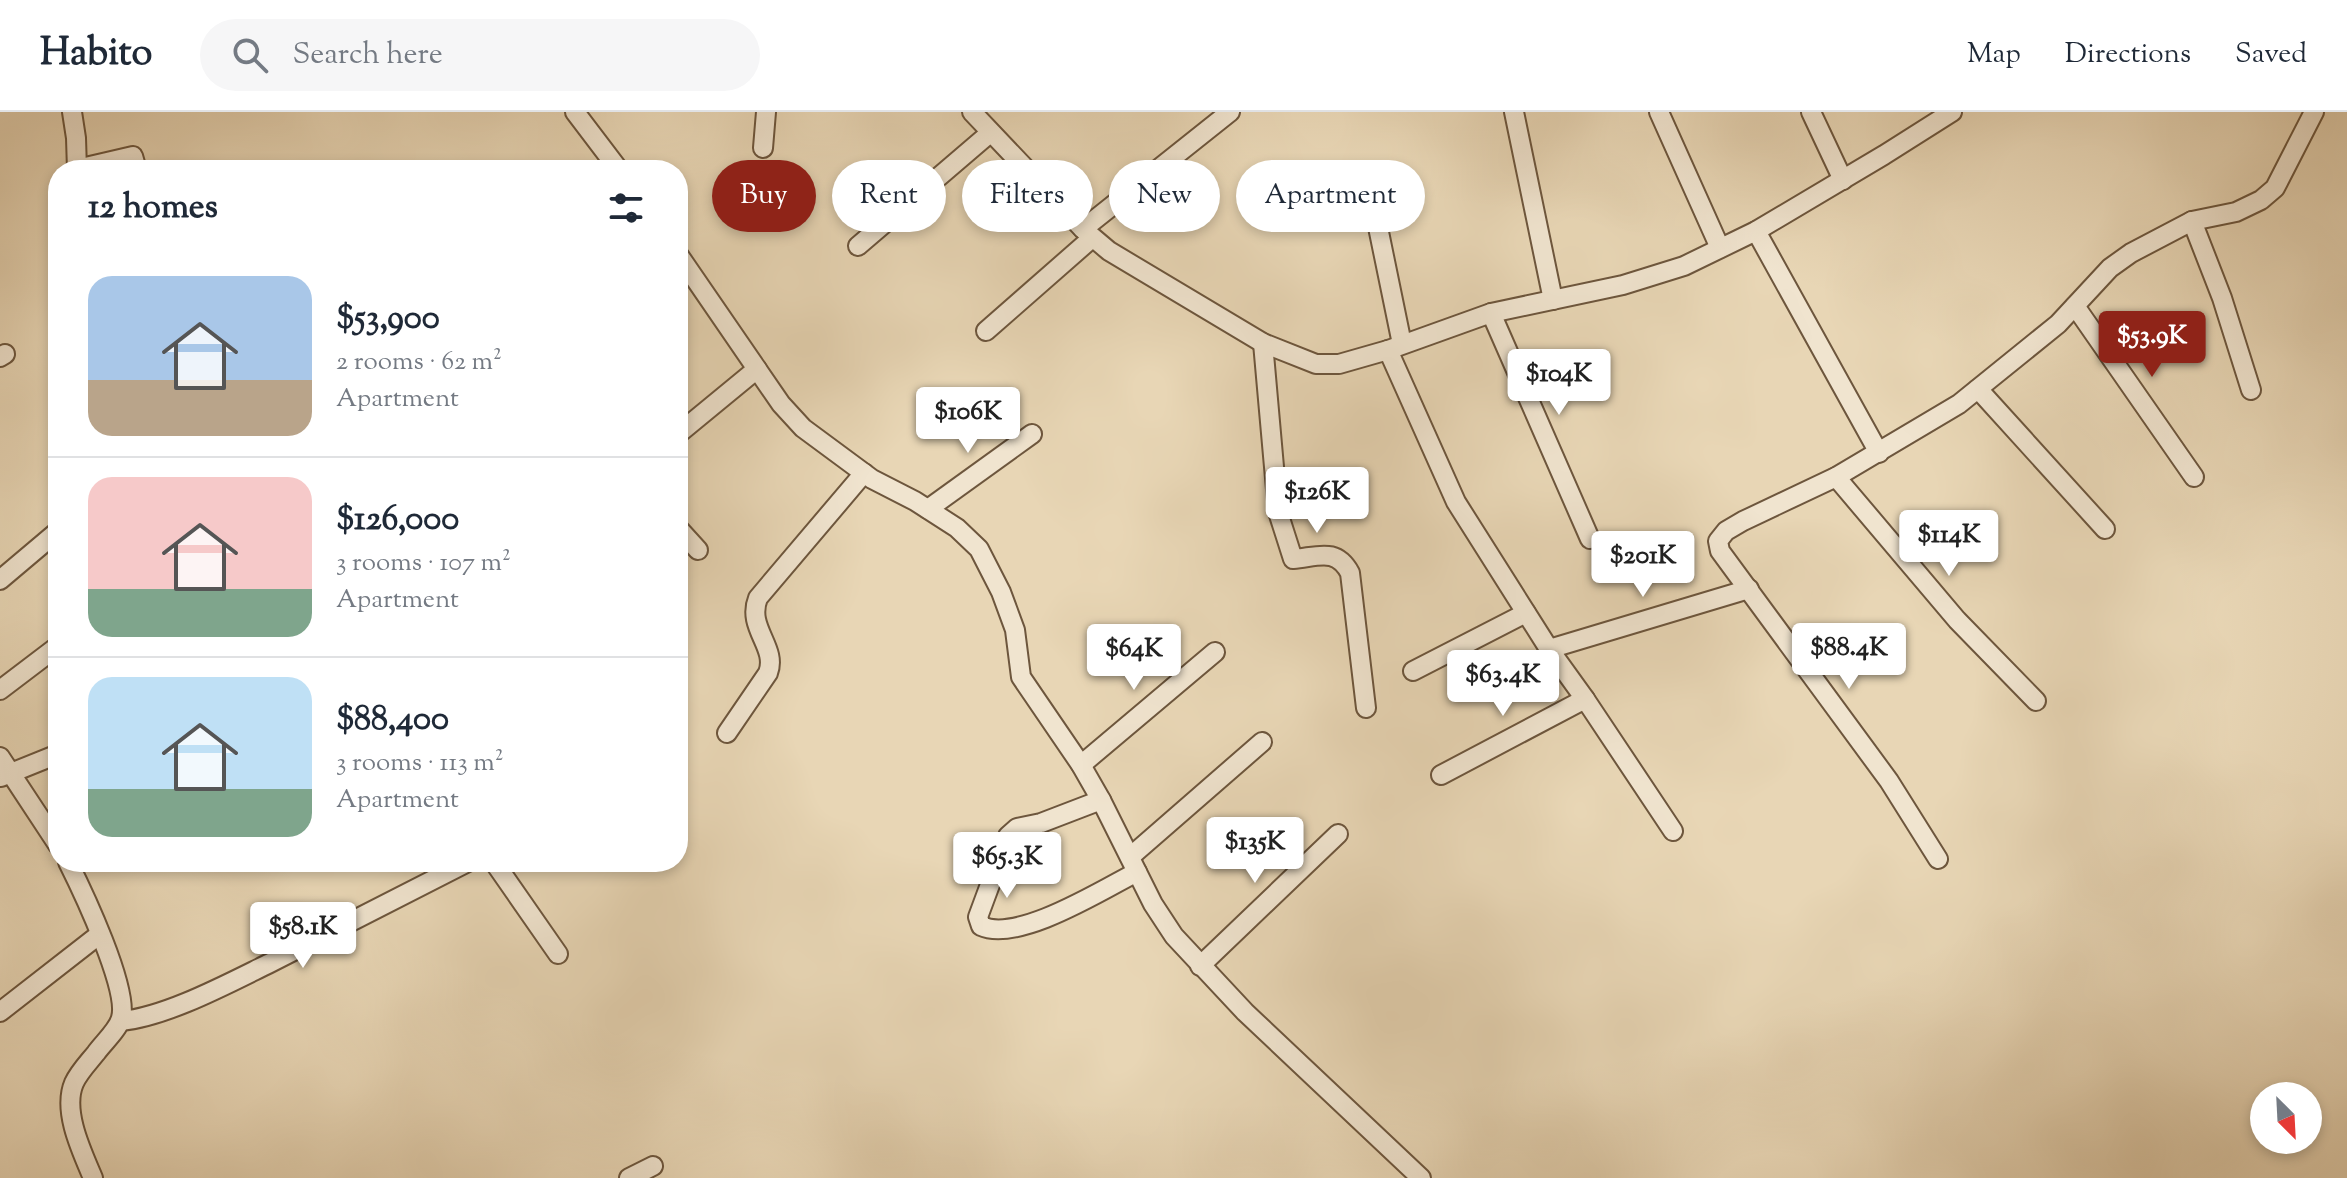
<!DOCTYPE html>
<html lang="en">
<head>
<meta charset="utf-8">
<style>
	body { margin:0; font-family:"Sorts Mill Goudy",serif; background:#f6f6f7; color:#1f2937; height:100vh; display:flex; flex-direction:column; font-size:30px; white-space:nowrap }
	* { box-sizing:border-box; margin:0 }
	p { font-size:26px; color:#747a83 }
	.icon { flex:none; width:44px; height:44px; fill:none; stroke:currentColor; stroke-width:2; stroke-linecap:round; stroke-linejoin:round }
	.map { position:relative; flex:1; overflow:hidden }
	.details { position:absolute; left:48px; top:48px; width:640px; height:712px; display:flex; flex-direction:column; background:#fff; border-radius:32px; box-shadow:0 4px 12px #0003 }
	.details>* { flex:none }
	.banner { position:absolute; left:712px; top:48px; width:760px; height:72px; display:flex; gap:16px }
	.needle { width:52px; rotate:156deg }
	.controls { position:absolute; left:2250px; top:970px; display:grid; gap:16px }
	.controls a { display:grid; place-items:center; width:72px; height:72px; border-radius:50%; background:#fff; box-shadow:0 4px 12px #0003; font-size:40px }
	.price { position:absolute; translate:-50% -68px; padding:0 18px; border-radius:8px; background:#fff; color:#222; font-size:26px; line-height:52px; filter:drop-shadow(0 2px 4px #0008) }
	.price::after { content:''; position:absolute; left:50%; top:48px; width:24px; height:18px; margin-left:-12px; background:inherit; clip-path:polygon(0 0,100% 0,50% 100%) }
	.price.active { background:#8f2418; color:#fff }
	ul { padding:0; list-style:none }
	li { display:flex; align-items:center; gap:24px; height:200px; padding:0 40px }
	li+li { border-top:2px solid #e0e1e3 }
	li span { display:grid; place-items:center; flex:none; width:224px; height:160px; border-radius:24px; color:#555 }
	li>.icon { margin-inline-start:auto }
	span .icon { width:96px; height:96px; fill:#fffc; stroke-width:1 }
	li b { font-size:34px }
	h2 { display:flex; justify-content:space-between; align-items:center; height:96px; padding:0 40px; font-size:34px }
	.tag { padding:0 28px; border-radius:36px; background:#fff; box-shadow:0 4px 12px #0003; font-size:28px; line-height:72px }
	.tag.active { background:#8f2418; color:#fff }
	header { display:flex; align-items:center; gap:48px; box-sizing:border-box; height:112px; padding:0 40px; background:#fff; border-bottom:2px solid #e0e1e3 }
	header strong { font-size:38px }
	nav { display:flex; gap:44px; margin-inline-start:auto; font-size:28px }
	.search { width:560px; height:72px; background:#f6f6f7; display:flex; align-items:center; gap:20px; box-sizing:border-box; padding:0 28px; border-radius:44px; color:#747a83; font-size:30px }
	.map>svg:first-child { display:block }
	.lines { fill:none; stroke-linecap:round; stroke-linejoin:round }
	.street-casing { stroke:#6d563d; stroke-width:22 }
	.street { stroke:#f0e4cf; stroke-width:18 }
</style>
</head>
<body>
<header>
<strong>Habito</strong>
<div class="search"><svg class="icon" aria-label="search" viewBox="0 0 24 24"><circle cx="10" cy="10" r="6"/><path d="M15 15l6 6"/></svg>Search here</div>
<nav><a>Map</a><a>Directions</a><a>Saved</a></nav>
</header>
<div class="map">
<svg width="2347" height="1066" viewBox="0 0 2347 1066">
	<rect width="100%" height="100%" fill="#e8d6b5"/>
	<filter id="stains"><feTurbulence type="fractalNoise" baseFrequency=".0025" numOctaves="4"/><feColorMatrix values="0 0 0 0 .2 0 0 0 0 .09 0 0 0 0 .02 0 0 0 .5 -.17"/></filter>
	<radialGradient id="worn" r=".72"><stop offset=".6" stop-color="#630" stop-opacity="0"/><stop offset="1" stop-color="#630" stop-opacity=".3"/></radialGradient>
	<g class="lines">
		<!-- street casing -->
		<g class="street-casing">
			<g id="street">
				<polyline points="72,0 76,26 77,58"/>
				<polyline points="575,0 619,58"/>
				<polyline points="972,0 1083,117 1109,139 1263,231 1316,252 1339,252 1388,238 1491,201 1623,173 1684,154 1756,119 1884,43 1952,0"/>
				<polyline points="1514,0 1553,188"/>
				<polyline points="1659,0 1720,136"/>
				<polyline points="1811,0 1843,68"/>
				<polyline points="763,36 766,0"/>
				<polyline points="77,57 133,44 137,58"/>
				<polyline points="1371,81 1402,232"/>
				<polyline points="2192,109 2222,186 2251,278"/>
				<polyline points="1083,117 1230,0"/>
				<polyline points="1756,119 1879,341"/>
				<polyline points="858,134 990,21"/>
				<polyline points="678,142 781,292 803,316 872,367 915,389 957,416 979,437 1001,480 1015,518 1021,565 1081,653 1101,688 1153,792 1174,824 1245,900 1421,1066"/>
				<polyline points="2075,194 2194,365"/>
				<polyline points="1491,201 1590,427"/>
				<polyline points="986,219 1092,126"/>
				<path d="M1263,231L1278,400L1293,447C1318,445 1336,435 1350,461L1366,596"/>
				<polyline points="1388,238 1456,390 1549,537 1585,587 1673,719"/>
				<polyline points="0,245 5,242"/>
				<polyline points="1978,277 2105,417"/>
				<polyline points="678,322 757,257"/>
				<polyline points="1836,365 1957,508 2036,589"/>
				<polyline points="928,397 1032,322"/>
				<polyline points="678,416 698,438"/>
				<polyline points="0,468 58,419"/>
				<polyline points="1549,537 1749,477"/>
				<polyline points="1413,559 1526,501"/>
				<polyline points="0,578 58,534"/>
				<path d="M727,621L768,561C778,535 746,516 758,486L864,361"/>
				<polyline points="0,645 58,733"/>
				<polyline points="1081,653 1215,540"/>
				<polyline points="1441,663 1585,587"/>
				<polyline points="1,665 58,642"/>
				<path d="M1101,688L1041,711L1017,716L1008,724L978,805L981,814C1018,831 1102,778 1137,760"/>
				<polyline points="1130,745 1262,630"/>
				<polyline points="1938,747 1889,669 1720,439 1718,429 1726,419 1743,409 1836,365 1959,292 2058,212 2110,156 2131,141 2192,109 2236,100 2261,88 2275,76 2314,0"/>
				<path d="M68,750C83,780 129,877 121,906C118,918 103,931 96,941C88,951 79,960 74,971C62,999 82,1040 93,1066"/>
				<polyline points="494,750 558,842"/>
				<polyline points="1200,854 1338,722"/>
				<polyline points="0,900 100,822"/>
				<path d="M121,909C166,905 229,871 270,851C336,818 402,784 468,750"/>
				<polyline points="629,1066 653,1054"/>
			</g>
		</g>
		<!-- street -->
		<use href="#street" class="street"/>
	</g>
	<rect width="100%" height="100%" filter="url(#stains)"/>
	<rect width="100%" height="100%" fill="url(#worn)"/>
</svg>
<div class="controls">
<a><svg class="needle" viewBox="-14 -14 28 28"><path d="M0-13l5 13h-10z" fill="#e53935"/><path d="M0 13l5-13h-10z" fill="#747a83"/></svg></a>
</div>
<b class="price active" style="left:2152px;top:267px">$53.9K</b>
<b class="price" style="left:1559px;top:305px">$104K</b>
<b class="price" style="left:968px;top:343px">$106K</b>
<b class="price" style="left:1317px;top:423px">$126K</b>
<b class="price" style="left:1949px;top:466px">$114K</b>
<b class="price" style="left:1643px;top:487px">$201K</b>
<b class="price" style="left:1849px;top:579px">$88.4K</b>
<b class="price" style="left:1134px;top:580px">$64K</b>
<b class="price" style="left:1503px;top:606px">$63.4K</b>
<b class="price" style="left:1255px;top:773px">$135K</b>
<b class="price" style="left:1007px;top:788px">$65.3K</b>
<b class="price" style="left:303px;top:858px">$58.1K</b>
<div class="banner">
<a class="tag active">Buy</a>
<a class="tag">Rent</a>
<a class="tag">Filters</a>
<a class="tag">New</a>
<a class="tag">Apartment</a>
</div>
<section class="details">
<h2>12 homes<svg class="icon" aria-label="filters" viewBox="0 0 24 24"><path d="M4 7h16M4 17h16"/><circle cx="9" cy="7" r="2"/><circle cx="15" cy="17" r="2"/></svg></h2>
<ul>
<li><span style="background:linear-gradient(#a9c7e8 65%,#b9a48a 0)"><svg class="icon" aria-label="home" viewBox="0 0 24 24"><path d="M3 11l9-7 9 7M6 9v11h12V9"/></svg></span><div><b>$53,900</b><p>2 rooms · 62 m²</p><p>Apartment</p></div></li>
<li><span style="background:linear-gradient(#f6c9c9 70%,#7fa58c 0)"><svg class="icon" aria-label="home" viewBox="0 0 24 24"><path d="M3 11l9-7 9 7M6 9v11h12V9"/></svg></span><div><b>$126,000</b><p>3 rooms · 107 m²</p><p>Apartment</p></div></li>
<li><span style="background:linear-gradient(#bfe0f5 70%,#7fa58c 0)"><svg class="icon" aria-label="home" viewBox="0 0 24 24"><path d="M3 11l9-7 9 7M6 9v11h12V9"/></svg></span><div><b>$88,400</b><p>3 rooms · 113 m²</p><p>Apartment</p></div></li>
</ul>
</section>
</div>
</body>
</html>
